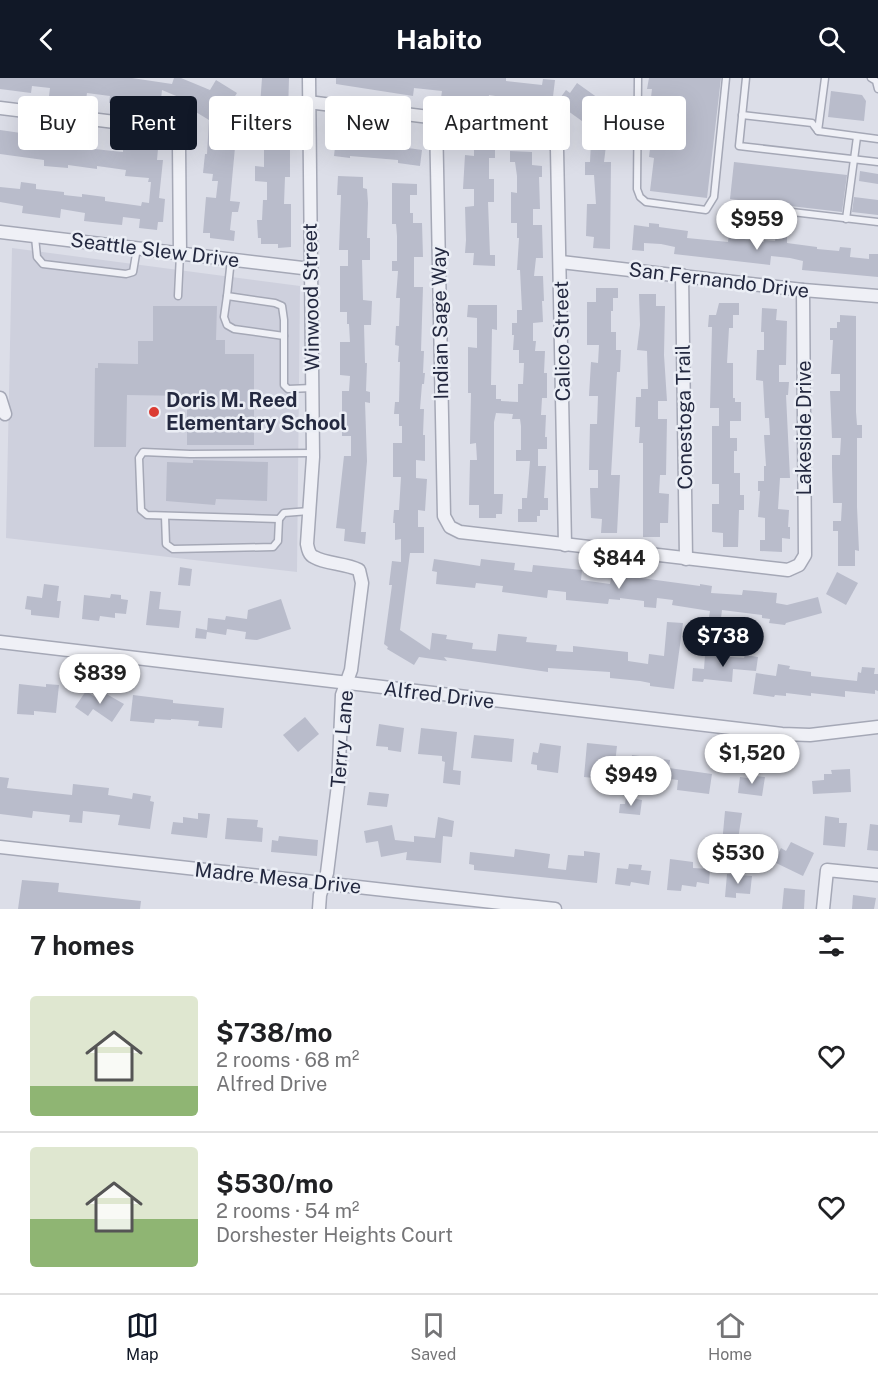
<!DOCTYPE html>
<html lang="en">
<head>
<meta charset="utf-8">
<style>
	body { margin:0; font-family:"Public Sans",sans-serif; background:#f2f2f2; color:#202124; height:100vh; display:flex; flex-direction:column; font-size:22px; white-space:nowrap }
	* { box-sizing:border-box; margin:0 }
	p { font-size:20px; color:#757577 }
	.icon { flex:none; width:33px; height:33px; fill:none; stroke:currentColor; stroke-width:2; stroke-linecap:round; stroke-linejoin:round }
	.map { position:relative; height:831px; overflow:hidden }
	.drawer { display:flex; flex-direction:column; background:#fff; flex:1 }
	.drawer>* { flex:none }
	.top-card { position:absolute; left:18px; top:18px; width:843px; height:54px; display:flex; gap:12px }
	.price { position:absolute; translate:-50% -51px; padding:0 14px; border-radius:21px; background:#fff; color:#222; font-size:20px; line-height:39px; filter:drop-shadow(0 2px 3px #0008) }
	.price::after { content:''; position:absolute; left:50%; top:36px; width:18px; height:14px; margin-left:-9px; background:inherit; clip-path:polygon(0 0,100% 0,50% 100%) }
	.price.selected { background:#111827; color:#fff }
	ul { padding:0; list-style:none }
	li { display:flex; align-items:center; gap:18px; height:150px; padding:0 30px }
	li+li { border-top:2px solid #e0e0e0 }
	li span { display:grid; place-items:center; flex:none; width:168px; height:120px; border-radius:6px; color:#555 }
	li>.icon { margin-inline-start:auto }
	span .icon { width:72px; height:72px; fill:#fffc; stroke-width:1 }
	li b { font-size:26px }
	h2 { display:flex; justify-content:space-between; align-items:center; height:72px; padding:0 30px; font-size:26px }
	.pill { padding:0 21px; border-radius:6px; background:#fff; box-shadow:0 6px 24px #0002; font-size:21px; line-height:54px }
	.pill.selected { background:#111827; color:#fff }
	header { display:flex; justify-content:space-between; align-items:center; height:78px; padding:0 30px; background:#111827; color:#fff; font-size:27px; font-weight:700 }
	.tabs { display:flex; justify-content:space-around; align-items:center; height:84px; border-top:2px solid #e0e0e0; background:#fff; font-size:16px; color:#757577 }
	.tabs a { display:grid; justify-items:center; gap:3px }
	.tabs .selected { color:#111827 }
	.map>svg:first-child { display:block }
	.built { fill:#ced0dd }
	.building { fill:#b9bccb }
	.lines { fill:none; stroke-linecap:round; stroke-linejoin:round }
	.service-casing { stroke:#a5a8b6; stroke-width:9 }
	.minor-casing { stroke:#a5a8b6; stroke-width:15 }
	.service { stroke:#eff0f6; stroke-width:6 }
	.minor { stroke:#eff0f6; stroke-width:12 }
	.poi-dot { fill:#db3b32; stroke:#ebeef5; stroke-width:2 }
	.labels { text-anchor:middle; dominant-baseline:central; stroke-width:5; stroke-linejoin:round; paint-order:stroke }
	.street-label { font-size:20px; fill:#242940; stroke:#ebeef5 }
	.poi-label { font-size:20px; font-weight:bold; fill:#242940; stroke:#ebeef5; text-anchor:start }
</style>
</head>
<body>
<header><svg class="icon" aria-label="back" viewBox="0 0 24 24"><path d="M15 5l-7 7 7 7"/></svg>Habito<svg class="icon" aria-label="search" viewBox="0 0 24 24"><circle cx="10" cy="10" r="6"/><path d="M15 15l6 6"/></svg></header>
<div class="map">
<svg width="878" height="831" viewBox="0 0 878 831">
	<rect width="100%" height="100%" fill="#dcdee8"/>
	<!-- built -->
	<polygon class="built" points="12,170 300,208 297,494 6,460"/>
	<!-- building -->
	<g class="building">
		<polygon points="0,0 132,0 172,6 174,0 181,0 210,12 216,2 237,15 217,46 237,48 230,123 240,124 238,134 232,134 230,152 235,153 234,163 210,160 210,155 203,155 206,119 216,120 218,103 212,103 213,96 203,95 205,76 207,76 209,42 191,31 190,33 178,27 181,20 162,12 160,30 128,27 109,25 110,18 87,15 86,22 49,18 50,10 32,8 31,15 0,11"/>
		<polygon points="262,0 289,0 288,34 281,34 280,60 290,60 290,99 285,99 284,126 291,126 291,169 278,170 278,166 261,166 261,160 258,160 257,142 262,142 263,122 267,122 267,104 255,103 255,88 264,89 264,71 260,71 261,40 253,40 254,27 260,28"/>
		<polygon points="336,0 506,0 506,3 542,7 543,1 555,2 552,27 539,25 538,32 507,28 508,20 489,17 488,25 453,22 441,20 442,13 414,10 413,18 336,6"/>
		<polygon points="649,0 721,0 707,120 650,113 654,80 649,79 653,46 648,45 652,11 647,11"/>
		<polygon points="577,5 598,20 582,43 561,28 555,27 566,12 570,15"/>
		<polygon points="831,13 862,17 866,23 864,43 828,39"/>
		<polygon points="592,42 609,43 604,84 611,84 610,171 593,170 594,159 586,158 587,126 596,126 594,97 585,97 585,84 590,84"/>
		<polygon points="0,52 28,56 27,65 52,69 53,59 95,64 94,71 123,74 123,68 158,71 157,82 163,82 159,120 165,121 163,144 158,144 157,152 139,150 140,141 123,139 122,147 102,145 84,143 85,135 61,131 60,140 22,135 23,128 0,124 0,109 20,111 21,104 36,106 36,111 64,114 64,117 82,119 82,116 105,119 105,123 141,128 142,124 149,125 151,104 148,104 149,100 125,98 126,92 97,88 97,91 68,87 68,90 44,88 44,82 0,76"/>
		<polygon points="349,52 391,59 391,62 409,65 408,70 422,72 420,88 398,85 398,82 350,78 350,80 334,78 336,60 348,61"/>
		<polygon points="474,67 495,68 495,80 489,80 489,101 494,101 494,124 488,124 490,177 495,177 495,188 473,187 474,175 465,175 466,162 465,129 474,128 474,111 463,111 465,77 474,78"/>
		<polygon points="510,73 532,74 532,87 542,88 542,99 539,99 540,131 533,131 533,147 542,147 543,180 536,180 534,198 543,198 544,223 542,223 543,244 533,245 533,263 536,263 535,273 545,273 544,295 547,295 547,320 542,320 541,337 546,337 545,359 547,359 547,371 538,371 538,388 546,388 544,420 548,420 548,432 540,432 540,438 537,438 537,444 518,444 518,431 522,431 522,420 527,420 530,383 516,383 516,372 521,372 521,348 520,341 512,341 513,336 496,335 494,344 494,416 503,416 502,436 496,436 496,440 479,440 479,427 469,427 470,382 477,382 476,365 470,366 471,315 468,315 468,269 477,270 477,240 467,239 468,227 497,227 497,252 492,251 491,307 496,307 496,321 501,321 501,323 518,324 518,306 523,306 524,285 519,285 519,272 513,272 514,257 512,257 512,245 517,245 517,232 522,232 520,192 517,192 519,160 517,160 517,145 511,145 511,114 517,115 517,98 515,84 510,84"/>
		<polygon points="734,84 847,97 842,134 730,121"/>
		<polygon points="860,93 878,96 878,106 859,103"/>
		<polygon points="338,98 363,99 363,110 367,111 368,125 367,160 370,160 370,182 362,182 363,222 372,223 371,247 364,247 365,285 367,285 366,313 370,314 370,325 365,324 367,383 361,454 366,454 365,466 344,463 345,451 336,450 344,378 351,378 351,358 342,358 342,313 349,313 350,298 340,297 340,264 350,264 349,246 347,246 347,234 340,234 340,188 348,188 348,172 339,172 341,117 337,117"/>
		<polygon points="392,105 417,106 417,117 410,117 410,135 413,135 413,145 422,145 423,179 414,179 414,209 423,209 421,273 424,273 423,295 425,295 424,306 422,306 420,331 424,331 423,357 425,357 425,383 416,382 416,400 427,401 425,433 418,432 418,449 424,449 424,475 410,475 400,552 430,572 432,555 447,557 446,561 473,565 472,571 496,573 498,556 527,559 526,564 557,567 556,573 573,574 573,568 628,574 628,583 648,586 649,576 664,578 667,544 683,545 674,611 650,608 650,605 640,603 610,600 610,594 548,590 548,594 444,579 447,583 419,579 414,587 387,571 388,569 384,566 392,507 389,507 392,483 401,484 401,461 395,462 395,445 393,445 394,432 399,432 401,399 393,399 393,365 402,365 402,348 399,348 399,336 394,336 395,324 399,324 400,284 398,284 399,268 395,267 396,248 399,248 400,220 396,220 398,193 392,193 392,183 397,183 397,158 396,146 392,146"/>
		<polygon points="854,119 878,122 878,137 852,134"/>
		<polygon points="649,145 659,146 659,149 688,153 687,160 728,164 729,154 738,155 737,160 764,164 764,162 775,163 776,158 787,159 787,165 817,169 817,171 839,173 840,169 851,170 850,179 869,181 869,176 878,176 878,199 802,192 803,183 790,180 771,178 770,187 674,176 675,169 661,166 644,165 644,173 632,172 634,147 649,149"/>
		<polygon points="596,210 618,210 618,220 613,220 613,233 611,233 611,254 616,254 616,272 621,272 620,294 617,294 611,397 620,397 617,455 601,455 602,441 591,440 590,410 598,410 598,392 589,392 590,346 597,346 598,318 589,318 591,284 598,285 599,267 587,267 587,224 596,224"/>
		<polygon points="639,216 656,216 656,228 665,228 664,277 667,323 658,323 658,341 667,341 666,397 660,397 659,415 669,416 668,445 660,445 660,459 643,459 643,365 639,365 640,349 635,349 636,319 641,319 641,311 648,311 647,273 637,272 640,247"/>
		<polygon points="719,225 739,225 739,237 733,237 733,250 729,250 727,285 733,285 733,320 735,320 735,324 741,324 741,343 730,343 730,360 737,360 737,373 734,373 734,395 740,395 740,417 744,417 744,432 739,432 738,469 723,469 723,455 712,454 712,426 719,426 719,406 712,406 712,348 719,348 719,330 710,330 712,249 708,249 709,237 716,237"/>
		<polygon points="153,228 217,228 216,262 225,262 225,276 254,276 254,367 187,367 187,318 127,317 126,369 94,369 95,290 98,290 98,285 138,286 138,263 153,263"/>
		<polygon points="762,230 777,231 776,242 787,243 786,287 779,287 779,304 789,304 788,317 786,317 790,400 780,400 778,431 789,432 788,449 790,449 790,461 782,460 782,474 760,473 760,462 765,462 765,440 758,439 760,413 758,413 758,403 764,403 764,388 766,388 764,357 770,357 769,340 765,340 763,303 756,302 757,272 764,272 764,254 761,254"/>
		<polygon points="840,237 856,238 856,334 857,347 862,347 862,360 857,360 857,429 859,473 855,472 855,488 838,488 838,453 833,453 833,443 841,443 842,425 833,425 832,389 832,377 840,377 841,360 832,360 830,313 840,313 840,296 831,296 833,262 830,262 830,250 837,250 837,244 840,244"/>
		<polygon points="193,382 268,384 267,423 216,421 215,427 166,423 167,384 193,385"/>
		<polygon points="434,481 480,488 481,481 515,485 514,492 532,494 533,487 582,492 581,502 610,506 612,496 700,508 700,506 712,508 711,515 742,517 743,512 777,515 776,525 787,527 818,519 822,535 786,545 785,547 769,545 770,541 762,540 762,537 722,532 721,540 709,539 710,533 672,527 673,522 657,520 656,530 644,529 644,523 620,520 620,522 609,521 608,526 566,522 566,514 548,512 547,520 502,514 503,508 476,505 475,510 436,506 437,494 432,493"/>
		<polygon points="180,489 192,491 190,508 178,507"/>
		<polygon points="837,494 858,505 846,527 826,516"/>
		<polygon points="44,506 59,508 57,523 61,523 59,540 31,537 31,532 25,531 27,518 42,520"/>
		<polygon points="150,513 161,514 159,531 181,533 179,550 146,547"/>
		<polygon points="111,516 121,517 121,521 128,522 126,536 115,535 115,540 100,538 99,543 82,541 84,517 110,520"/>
		<polygon points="281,521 291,551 257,562 245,561 246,554 227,551 226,557 207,554 206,561 195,560 196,550 207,552 208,540 225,542 226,538 247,541 248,532"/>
		<polygon points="705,577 744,580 745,577 758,579 756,593 733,591 732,604 704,601 703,604 692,603 693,590 704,591"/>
		<polygon points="778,586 790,588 789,591 811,594 811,598 857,603 858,594 861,595 862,589 875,590 874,596 878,596 878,613 875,612 875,616 845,613 845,619 811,615 811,618 786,615 786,618 775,617 774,619 753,616 756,595 776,598"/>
		<polygon points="19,606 46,609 46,606 59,607 56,635 34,633 34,637 17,636"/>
		<polygon points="86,613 98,621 103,614 124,626 112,644 93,631 88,638 75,629"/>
		<polygon points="133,617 173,622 173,625 224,630 222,650 198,648 199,643 171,641 171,642 155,641 154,645 130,643"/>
		<polygon points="305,639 319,656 298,674 283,657"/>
		<polygon points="379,646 404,650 401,674 388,672 388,669 376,668"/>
		<polygon points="421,650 457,654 453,692 461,693 460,707 443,705 445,684 442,683 442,678 418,676"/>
		<polygon points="474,657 514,661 512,684 471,680"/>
		<polygon points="540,665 561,668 558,695 537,692 537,687 531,686 533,674 538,675"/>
		<polygon points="587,665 617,668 613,702 584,699"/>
		<polygon points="632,677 670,682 669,690 712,696 709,716 677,712 678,702 630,696"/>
		<polygon points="850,691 851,714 813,716 812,703 824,702 824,696 832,696 831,692"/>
		<polygon points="748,697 765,699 762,718 738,715 740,699 748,700"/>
		<polygon points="0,699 9,700 7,710 72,717 73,706 109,710 108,717 132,721 133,715 151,718 150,723 154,724 150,751 118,747 120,737 83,733 82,745 69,744 70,737 33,733 32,740 0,736"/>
		<polygon points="369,714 389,716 387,729 367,727"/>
		<polygon points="626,719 642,722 640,737 619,735 620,726 625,726"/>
		<polygon points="725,733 742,735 737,768 722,766"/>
		<polygon points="198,735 210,736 207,760 171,756 173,744 183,745 183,739 198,741"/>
		<polygon points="825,738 839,740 839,745 847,745 845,769 823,767"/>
		<polygon points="438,739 454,743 452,759 443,758 441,785 406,782 407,774 381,779 378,763 366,765 364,753 392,747 395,762 414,764 414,758 435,760"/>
		<polygon points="227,740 258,742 257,749 263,750 262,764 225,761"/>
		<polygon points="870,746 878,747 878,773 867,772"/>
		<polygon points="279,758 318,762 317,778 271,774 272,762 278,763"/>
		<polygon points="791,764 814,775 803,798 774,784 781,770 786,773"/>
		<polygon points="515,771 550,776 548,790 566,792 568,777 584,778 584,773 600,775 597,805 474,792 474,787 469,786 470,774 514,779"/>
		<polygon points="670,781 693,784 693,790 710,791 709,806 697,804 696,809 682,807 681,813 667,812"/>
		<polygon points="629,786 642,787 641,792 651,793 649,807 631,804 630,808 615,806 617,790 628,791"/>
		<polygon points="727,796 752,798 750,816 736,815 736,820 725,819"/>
		<polygon points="22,802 59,805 58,814 141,823 140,831 18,831"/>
		<polygon points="784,810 805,812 804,831 782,831"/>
		<polygon points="853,817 876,820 874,831 852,831"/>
	</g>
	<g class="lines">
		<!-- service casing -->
		<g class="service-casing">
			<g id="service">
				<polyline points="638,0 637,111 640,119 646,124 706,132 714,119 726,0"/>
				<polyline points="746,0 739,68 878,84"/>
				<polyline points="871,0 876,3 878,11"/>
				<polyline points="742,37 812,45 818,53 878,61"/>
				<polyline points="818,53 825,0"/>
				<polyline points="740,128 878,144"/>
				<polyline points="846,141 857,59"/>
				<polyline points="35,159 37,179 43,186 126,196 133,194 137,170"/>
				<polyline points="231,181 227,218 275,225 282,228 284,242 284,307 288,311 312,310"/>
				<polyline points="178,218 180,176"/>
				<polyline points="227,218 224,239 227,247 234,251 284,258"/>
				<polyline points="309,433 284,435 279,441 147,437 141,432 139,380 143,374 190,376 313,375"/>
				<polyline points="165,438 166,466 173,471 273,469 278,463 279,441"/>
			</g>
		</g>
		<!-- minor casing -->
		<g class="minor-casing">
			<g id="minor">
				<path d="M309,0L313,379L307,466C308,471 309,477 314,479C326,486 345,485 359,492L362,505L351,592L342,617L338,707L327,795L320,817L319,831"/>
				<polyline points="308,24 542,53 552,59 557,71 565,467"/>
				<polyline points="0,30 164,50 173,56 179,67 180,175"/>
				<polyline points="436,40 444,438 450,449 460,454 788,492 799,487 805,477 803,212"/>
				<polyline points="0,154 311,191"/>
				<polyline points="561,184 803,212 878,218"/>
				<polyline points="682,197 686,481"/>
				<polyline points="0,320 5,336"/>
				<polyline points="0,564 782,656 810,657 878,649"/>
				<polyline points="0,769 555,831"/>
				<polyline points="823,831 827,792 878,797"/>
			</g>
		</g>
		<!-- service -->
		<use href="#service" class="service"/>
		<!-- minor -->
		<use href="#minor" class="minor"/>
	</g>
	<!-- markers -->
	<circle class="poi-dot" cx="154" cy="334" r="6"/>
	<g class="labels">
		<!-- street labels -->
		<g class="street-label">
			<text transform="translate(155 172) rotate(7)">Seattle Slew Drive</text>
			<text transform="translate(719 202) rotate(7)">San Fernando Drive</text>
			<text transform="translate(311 219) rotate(-91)">Winwood Street</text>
			<text transform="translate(440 245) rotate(-91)">Indian Sage Way</text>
			<text transform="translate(562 263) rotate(-91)">Calico Street</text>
			<text transform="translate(684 339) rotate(-91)">Conestoga Trail</text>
			<text transform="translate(804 350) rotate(-90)">Lakeside Drive</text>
			<text transform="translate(439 617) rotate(7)">Alfred Drive</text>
			<text transform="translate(342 661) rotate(-85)">Terry Lane</text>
			<text transform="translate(278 800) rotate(6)">Madre Mesa Drive</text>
		</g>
		<!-- poi labels -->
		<g class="poi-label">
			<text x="166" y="322">Doris M. Reed<tspan x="166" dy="23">Elementary School</tspan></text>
		</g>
	</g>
</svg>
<b class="price" style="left:757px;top:173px">$959</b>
<b class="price" style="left:619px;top:512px">$844</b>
<b class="price selected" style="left:723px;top:590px">$738</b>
<b class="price" style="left:100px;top:627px">$839</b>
<b class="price" style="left:752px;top:707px">$1,520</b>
<b class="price" style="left:631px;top:729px">$949</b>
<b class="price" style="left:738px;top:807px">$530</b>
<div class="top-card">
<a class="pill">Buy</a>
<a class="pill selected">Rent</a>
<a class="pill">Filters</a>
<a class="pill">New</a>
<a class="pill">Apartment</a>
<a class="pill">House</a>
</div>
</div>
<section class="drawer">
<h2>7 homes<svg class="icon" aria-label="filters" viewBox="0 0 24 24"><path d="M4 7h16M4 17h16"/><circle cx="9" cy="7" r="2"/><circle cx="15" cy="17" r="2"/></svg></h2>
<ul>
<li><span style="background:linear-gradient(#dfe7d0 75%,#8fb573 0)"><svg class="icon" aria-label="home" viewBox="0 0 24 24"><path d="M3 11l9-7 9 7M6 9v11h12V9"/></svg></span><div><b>$738/mo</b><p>2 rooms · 68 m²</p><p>Alfred Drive</p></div><svg class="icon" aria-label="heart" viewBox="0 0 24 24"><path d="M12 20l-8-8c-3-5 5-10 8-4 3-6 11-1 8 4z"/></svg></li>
<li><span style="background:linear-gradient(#dfe7d0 60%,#8fb573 0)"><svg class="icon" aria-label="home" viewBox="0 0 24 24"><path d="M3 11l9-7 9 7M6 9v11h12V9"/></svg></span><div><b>$530/mo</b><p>2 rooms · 54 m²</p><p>Dorshester Heights Court</p></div><svg class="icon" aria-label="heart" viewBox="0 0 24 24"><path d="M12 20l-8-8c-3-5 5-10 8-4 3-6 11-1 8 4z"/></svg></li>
</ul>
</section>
<nav class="tabs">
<a class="selected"><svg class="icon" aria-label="map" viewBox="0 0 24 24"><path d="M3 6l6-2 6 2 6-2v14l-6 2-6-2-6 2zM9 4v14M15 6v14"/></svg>Map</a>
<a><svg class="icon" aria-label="saved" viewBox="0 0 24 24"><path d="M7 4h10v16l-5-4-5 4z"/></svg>Saved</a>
<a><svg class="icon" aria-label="home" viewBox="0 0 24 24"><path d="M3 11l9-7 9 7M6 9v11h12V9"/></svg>Home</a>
</nav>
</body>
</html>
